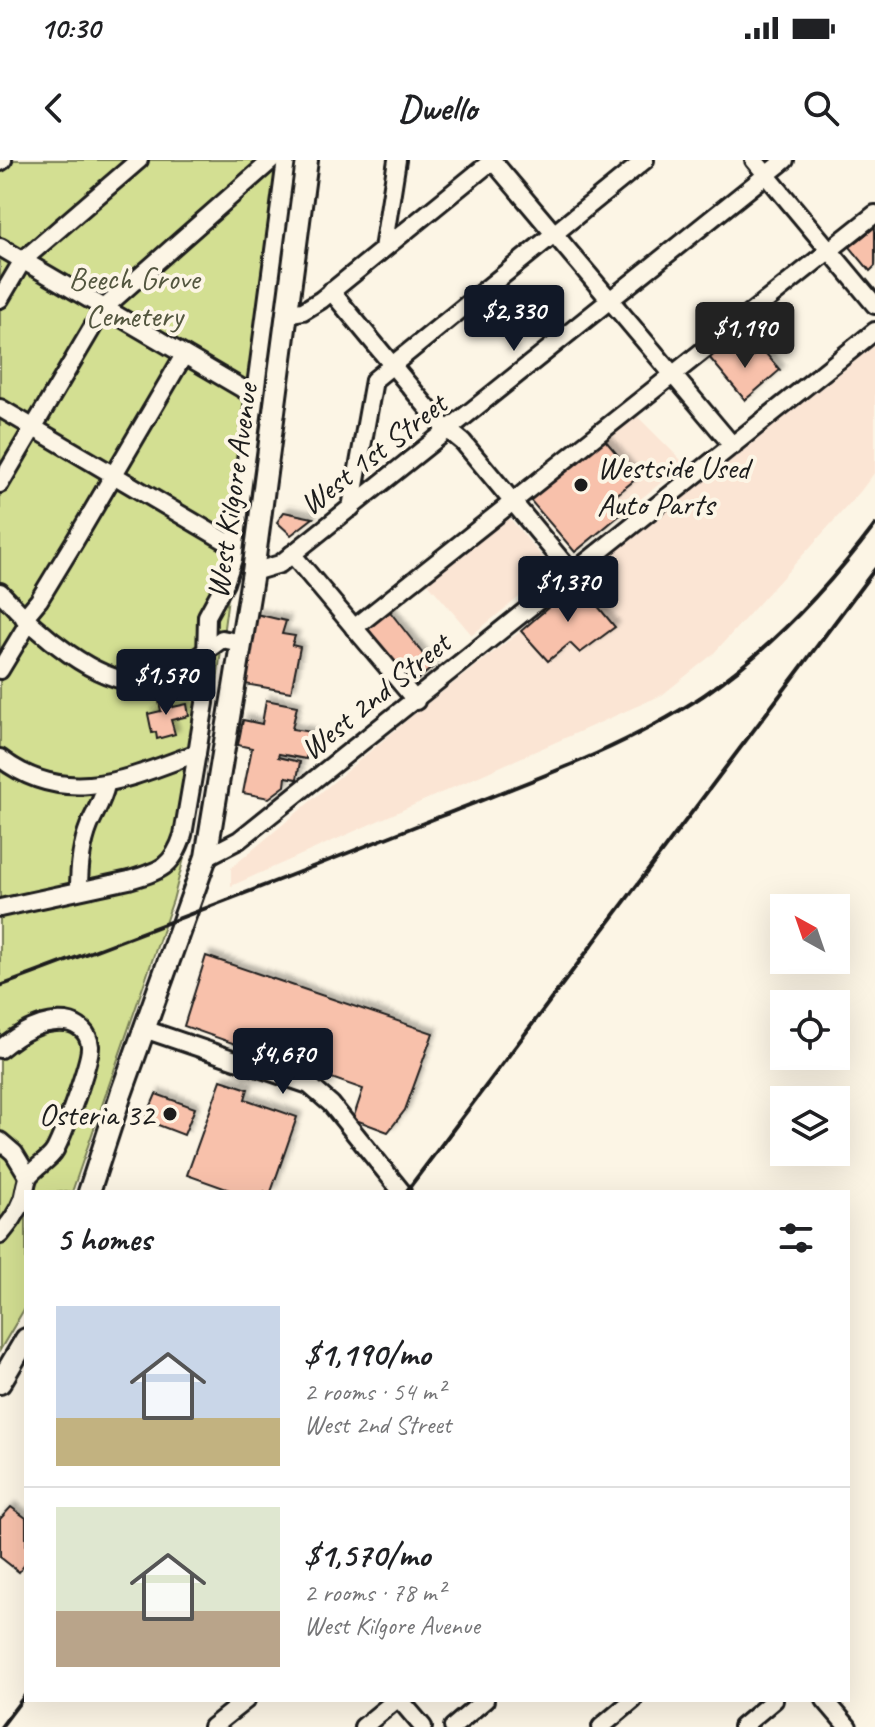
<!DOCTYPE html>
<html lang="en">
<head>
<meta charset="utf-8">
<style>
	body { margin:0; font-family:Caveat,sans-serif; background:#f6f6f6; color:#202124; height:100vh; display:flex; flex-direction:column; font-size:30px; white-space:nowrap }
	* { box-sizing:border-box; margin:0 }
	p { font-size:26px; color:#757577 }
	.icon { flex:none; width:44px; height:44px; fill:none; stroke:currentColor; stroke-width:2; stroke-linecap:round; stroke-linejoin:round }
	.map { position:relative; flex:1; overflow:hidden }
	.sheet { position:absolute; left:24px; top:1030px; width:826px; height:512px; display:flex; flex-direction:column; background:#fff; border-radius:0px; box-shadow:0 8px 32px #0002 }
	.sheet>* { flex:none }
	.needle { width:52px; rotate:320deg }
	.controls { position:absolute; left:770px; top:734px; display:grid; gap:16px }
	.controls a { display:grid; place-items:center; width:80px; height:80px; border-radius:0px; background:#fff; box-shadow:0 8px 32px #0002; font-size:40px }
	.price { position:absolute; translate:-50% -68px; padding:0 18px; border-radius:8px; background:#111827; color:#fff; font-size:26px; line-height:52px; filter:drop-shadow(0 2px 4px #0008) }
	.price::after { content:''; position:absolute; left:50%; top:48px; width:24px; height:18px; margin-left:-12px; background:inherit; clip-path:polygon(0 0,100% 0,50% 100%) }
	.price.on { background:#222; color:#fff }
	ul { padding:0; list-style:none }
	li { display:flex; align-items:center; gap:24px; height:200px; padding:0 32px }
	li+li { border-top:2px solid #e0e0e0 }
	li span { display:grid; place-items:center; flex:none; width:224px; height:160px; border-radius:0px; color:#555 }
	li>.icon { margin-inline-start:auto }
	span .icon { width:96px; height:96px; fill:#fffc; stroke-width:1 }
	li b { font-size:34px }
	h2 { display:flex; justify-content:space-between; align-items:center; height:96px; padding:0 32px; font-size:34px }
	.status { display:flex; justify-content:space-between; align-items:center; height:56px; padding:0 40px; background:#fff; direction:ltr }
	.status svg { height:22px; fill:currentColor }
	header { display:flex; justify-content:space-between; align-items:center; height:104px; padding:0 32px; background:#fff; font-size:36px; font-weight:700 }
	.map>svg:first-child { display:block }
	.built { fill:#fbe5d4 }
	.green { fill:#d3df92; stroke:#787e57; stroke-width:2 }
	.building { fill:#f8c1ab; stroke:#1c1c1c; stroke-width:2; filter:url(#shadow) }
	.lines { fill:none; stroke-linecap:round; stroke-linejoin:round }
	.minor-casing { stroke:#1c1c1c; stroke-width:22 }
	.major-casing { stroke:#1c1c1c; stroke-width:26 }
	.minor { stroke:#fcf5e5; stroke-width:16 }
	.major { stroke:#fcf5e5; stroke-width:20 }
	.rail { stroke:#1c1c1c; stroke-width:4 }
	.poi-dot { fill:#1c1c1c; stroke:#fcf5e5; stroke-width:3 }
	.labels { text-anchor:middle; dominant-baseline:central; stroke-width:8; stroke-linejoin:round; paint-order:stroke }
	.park-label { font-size:32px; fill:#53563f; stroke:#fcf5e5 }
	.street-label { font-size:32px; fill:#1c1c1c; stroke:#fcf5e5 }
	.poi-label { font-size:32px; fill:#1c1c1c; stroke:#fcf5e5; text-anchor:start }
</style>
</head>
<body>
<div class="status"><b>10:30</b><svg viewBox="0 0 49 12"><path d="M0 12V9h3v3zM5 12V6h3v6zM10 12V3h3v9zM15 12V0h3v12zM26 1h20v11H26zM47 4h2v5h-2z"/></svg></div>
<header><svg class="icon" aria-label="back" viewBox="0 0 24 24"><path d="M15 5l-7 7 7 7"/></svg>Dwello<svg class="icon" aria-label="search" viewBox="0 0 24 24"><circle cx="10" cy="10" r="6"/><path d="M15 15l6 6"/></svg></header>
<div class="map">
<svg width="875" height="1567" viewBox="0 0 875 1567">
	<defs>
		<filter id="shadow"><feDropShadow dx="4.5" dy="-4.5" stdDeviation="2" flood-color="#0004"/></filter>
	</defs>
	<rect width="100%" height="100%" fill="#fcf5e5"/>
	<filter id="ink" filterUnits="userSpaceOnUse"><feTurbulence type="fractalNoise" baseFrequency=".0125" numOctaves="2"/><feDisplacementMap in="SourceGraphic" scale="16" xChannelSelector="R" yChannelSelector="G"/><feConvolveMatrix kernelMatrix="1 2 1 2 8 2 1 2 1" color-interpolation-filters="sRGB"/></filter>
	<g filter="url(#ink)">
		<!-- built -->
		<g class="built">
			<polygon points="875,185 875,312 860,332 713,494 662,535 231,726 231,708 425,545 521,471 548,501 570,483 580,493 615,467 578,422"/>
			<polygon points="630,249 685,304 620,355 609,341 600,274"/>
			<polygon points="503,350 553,410 472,475 421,415"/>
		</g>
		<!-- green -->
		<polygon class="green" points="0,0 289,0 234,423 228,437 215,536 195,656 173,740 72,1032 26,1032 26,1146 0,1190"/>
		<!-- building -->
		<g class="building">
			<polygon points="875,67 875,106 870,111 850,87"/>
			<polygon points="726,182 744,203 762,189 780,210 745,240 709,197"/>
			<polygon points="600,274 637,318 609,341 620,355 575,392 524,333"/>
			<polygon points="284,352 313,358 291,375 277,362"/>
			<polygon points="578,422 615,467 580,493 570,483 548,501 521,471"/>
			<polygon points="384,444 433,507 411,525 363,462"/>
			<polygon points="256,454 286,461 282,474 295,476 292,485 300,487 291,532 245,524"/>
			<polygon points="170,533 173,547 187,544 189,556 171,560 175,574 157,579 156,572 152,573 148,554 161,551 158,536"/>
			<polygon points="266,540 297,546 292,569 311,572 306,599 279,594 278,597 300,602 297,619 286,617 285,626 269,638 243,633 252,588 238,585 243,560 262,564"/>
			<polygon points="206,796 433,873 405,950 388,972 353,959 363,929 184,866"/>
			<polygon points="221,920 248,929 245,939 297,957 271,1032 235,1032 187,1015"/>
			<polygon points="156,934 195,948 184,975 145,960"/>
			<polygon points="11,1347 26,1358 26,1403 19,1412 0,1397 0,1359"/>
		</g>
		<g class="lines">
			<!-- minor casing -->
			<g class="minor-casing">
				<g id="minor">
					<polyline points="492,0 733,286"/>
					<polyline points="754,0 875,145"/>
					<polyline points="0,2 3,0"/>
					<polyline points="0,87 255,236"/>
					<polyline points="383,89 397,0"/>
					<polyline points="331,131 441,264 463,282 572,413"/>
					<polyline points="0,139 23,100 139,0"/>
					<polyline points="285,154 303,151 321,140 493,0"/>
					<polyline points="0,248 234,386"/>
					<polyline points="0,324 104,148 272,0"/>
					<polyline points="351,348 374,220 645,0"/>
					<polyline points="292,394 416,541"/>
					<polyline points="253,412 280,404 785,0"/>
					<path d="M0,432C31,466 102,533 152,520C176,514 202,494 222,479L241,483"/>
					<polyline points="24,458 39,440 76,379 184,195"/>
					<polyline points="354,468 875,54"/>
					<polyline points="0,510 29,462"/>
					<path d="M0,598C66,649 129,618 197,593L205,543L207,456L225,423L233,399L286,0"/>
					<polyline points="206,697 239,680 875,171"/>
					<path d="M79,730C79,709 81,686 89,666C95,652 103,640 106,625"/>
					<path d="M0,748L129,720C160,711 173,707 183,675L197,593"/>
					<polyline points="144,869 309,925 331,944 402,1032"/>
					<path d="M0,889C18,874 41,859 66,862C79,864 89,873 90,886C91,901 63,975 55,990C49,1001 36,1006 29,1016C26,1021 25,1033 23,1039C18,1053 9,1064 0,1075"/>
					<polyline points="0,981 14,993 28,1016"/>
					<polyline points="400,1540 423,1567"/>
					<polyline points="825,1540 848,1567"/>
					<polyline points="212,1567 246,1540"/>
					<polyline points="363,1567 396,1540"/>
					<polyline points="453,1567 485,1540"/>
					<polyline points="601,1567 633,1540"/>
					<polyline points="742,1567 774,1540"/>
				</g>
			</g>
			<!-- major casing -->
			<g class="major-casing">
				<g id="major">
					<polyline points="89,1032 121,934 206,697 253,412 307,0"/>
					<polyline points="0,1223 26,1179"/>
				</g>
			</g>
			<!-- minor -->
			<use href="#minor" class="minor"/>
			<!-- major -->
			<use href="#major" class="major"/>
			<!-- rail -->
			<g class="rail">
				<path d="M0,826C147,771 294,715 441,656C530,621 624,589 704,535C771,489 826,430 875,365"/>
				<polyline points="406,1032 875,409"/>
				<polyline points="1,1567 26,1534"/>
			</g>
		</g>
	</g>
	<!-- markers -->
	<g class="poi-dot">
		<circle cx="581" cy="325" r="8"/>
		<circle cx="170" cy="954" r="8"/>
	</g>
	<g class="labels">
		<!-- park labels -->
		<g class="park-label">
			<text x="134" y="118">Beech Grove<tspan x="134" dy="37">Cemetery</tspan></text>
		</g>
		<!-- street labels -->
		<g class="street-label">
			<text transform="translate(373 294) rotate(-38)">West 1st Street</text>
			<text transform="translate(232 331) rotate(-82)">West Kilgore Avenue</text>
			<text transform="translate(375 536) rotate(-39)">West 2nd Street</text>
		</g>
		<!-- poi labels -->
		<g class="poi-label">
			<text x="597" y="307">Westside Used<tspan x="597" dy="37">Auto Parts</tspan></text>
			<text x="154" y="954" text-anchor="end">Osteria 32</text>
		</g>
	</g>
</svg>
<div class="controls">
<a><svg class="needle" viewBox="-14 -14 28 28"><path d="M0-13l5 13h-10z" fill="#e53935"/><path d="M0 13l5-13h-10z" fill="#757577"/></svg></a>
<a><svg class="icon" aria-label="locate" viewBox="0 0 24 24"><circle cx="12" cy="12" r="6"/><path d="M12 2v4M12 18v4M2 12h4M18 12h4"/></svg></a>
<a><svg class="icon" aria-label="layers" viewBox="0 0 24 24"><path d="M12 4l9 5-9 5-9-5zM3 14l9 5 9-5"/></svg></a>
</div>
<b class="price" style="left:514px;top:193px">$2,330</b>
<b class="price on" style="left:745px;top:210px">$1,190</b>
<b class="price" style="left:568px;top:464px">$1,370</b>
<b class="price" style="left:166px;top:557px">$1,570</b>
<b class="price" style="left:283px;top:936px">$4,670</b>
<section class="sheet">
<h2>5 homes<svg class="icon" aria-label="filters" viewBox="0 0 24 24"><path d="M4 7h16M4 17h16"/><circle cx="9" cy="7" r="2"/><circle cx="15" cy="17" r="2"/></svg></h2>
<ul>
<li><span style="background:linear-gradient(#c9d6e8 70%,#c2b280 0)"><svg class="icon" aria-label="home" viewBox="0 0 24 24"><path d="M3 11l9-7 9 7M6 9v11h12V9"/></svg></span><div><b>$1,190/mo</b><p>2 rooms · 54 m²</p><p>West 2nd Street</p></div></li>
<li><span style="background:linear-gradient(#dfe7d0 65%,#b9a48a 0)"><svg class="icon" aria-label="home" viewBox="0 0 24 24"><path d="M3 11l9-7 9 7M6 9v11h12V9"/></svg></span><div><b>$1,570/mo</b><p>2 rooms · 78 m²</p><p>West Kilgore Avenue</p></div></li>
</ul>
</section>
</div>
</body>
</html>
